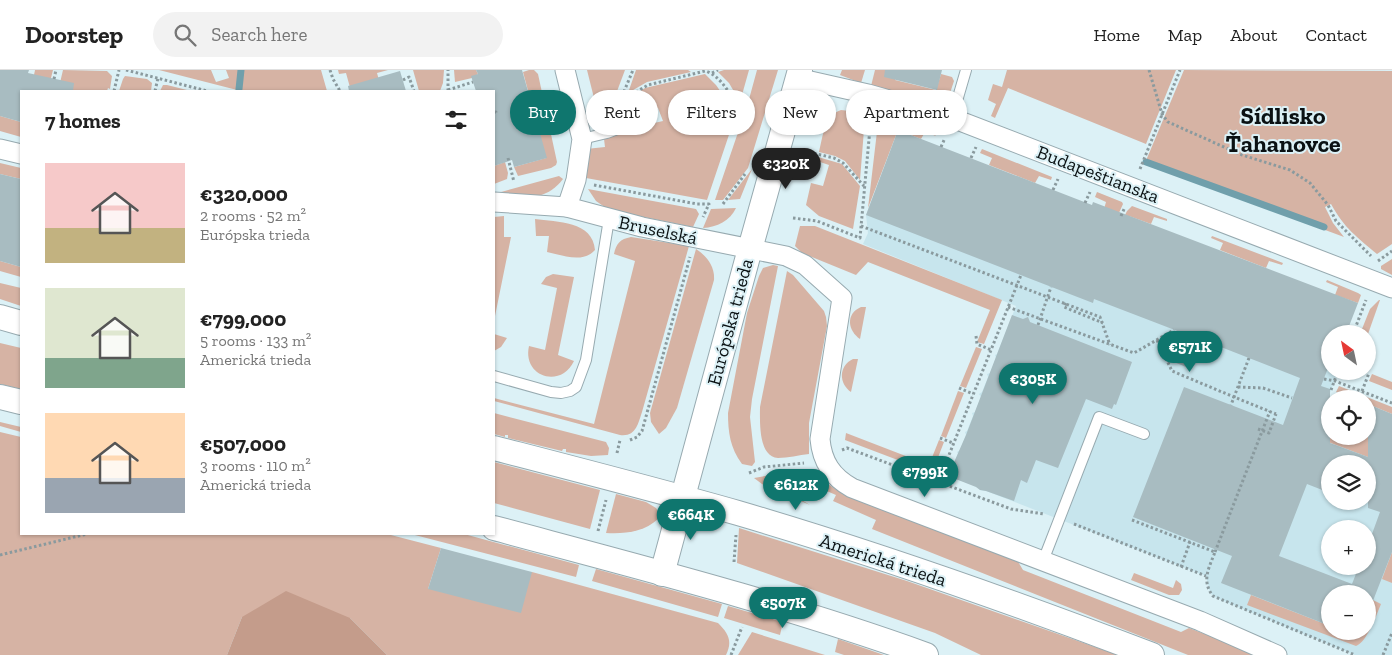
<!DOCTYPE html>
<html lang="en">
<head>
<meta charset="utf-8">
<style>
	body { margin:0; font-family:"Zilla Slab",serif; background:#f2f2f2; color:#222; height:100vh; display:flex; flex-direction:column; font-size:19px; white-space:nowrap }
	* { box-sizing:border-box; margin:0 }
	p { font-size:16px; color:#767676 }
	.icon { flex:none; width:28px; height:28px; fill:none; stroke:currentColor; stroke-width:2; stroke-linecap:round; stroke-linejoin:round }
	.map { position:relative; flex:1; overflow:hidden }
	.details { position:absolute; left:20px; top:20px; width:475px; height:445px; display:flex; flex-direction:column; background:#fff; border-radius:0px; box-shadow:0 1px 4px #0004 }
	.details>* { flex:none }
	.hud { position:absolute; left:510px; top:20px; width:475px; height:45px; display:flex; gap:10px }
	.needle { width:32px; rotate:327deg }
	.buttons { position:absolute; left:1321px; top:255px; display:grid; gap:10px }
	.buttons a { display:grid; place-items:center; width:55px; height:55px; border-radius:50%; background:#fff; box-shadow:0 1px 4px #0004; font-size:25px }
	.price { position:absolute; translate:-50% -42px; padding:0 11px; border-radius:18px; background:#0f766e; color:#fff; font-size:16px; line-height:32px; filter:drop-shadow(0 1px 2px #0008) }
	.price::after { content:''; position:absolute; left:50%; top:30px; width:15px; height:11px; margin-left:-8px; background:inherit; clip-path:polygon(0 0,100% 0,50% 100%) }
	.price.current { background:#222; color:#fff }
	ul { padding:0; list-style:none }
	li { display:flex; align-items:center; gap:15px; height:125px; padding:0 25px }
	li span { display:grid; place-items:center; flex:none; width:140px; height:100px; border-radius:0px; color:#555 }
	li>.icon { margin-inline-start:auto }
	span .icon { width:60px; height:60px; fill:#fffc; stroke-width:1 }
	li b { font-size:21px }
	h2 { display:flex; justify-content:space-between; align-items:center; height:60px; padding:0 25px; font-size:21px }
	.chip { padding:0 18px; border-radius:22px; background:#fff; box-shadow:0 1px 4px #0004; font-size:18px; line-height:45px }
	.chip.current { background:#0f766e; color:#fff }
	header { display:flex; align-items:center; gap:30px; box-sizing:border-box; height:70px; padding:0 25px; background:#fff; border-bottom:1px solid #e0e0e0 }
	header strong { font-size:24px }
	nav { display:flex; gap:28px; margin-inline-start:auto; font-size:18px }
	.search { width:350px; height:45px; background:#f2f2f2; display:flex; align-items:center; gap:12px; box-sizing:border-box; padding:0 18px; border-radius:28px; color:#767676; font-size:19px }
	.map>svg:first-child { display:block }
	.built { fill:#c7e5ed; fill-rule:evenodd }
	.green { fill:#d6b3a4 }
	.forest { fill:#c49c8b }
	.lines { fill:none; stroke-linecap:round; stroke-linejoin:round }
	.stream { stroke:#709fab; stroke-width:7 }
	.building { fill:#a8bcc1; fill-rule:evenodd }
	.service-casing { stroke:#97aab0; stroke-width:12 }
	.minor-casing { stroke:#97aab0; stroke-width:21 }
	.tertiary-casing { stroke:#97aab0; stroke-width:26 }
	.path { stroke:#8a9a9e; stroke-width:3; stroke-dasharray:2.5 2.5; stroke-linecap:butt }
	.service { stroke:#fff; stroke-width:10 }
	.minor { stroke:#fff; stroke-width:19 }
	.tertiary { stroke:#fff; stroke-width:24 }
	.path-bridge { stroke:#8a9a9e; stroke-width:3; stroke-dasharray:2.5 2.5; stroke-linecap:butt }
	.labels { text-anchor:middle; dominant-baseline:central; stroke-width:4; stroke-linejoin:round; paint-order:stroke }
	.street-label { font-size:19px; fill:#0a1113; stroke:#dcf1f6 }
	.district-label { font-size:24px; font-weight:bold; fill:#0a1113; stroke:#dcf1f6 }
</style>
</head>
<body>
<header>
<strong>Doorstep</strong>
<div class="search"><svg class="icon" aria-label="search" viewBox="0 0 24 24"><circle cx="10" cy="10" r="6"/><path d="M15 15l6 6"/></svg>Search here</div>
<nav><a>Home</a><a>Map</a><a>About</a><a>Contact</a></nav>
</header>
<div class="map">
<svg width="1392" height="585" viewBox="0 0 1392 585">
	<rect width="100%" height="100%" fill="#dcf1f6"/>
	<!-- built -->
	<path class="built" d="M883,101L1330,269V301H1338L1327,331L1330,366H1368V346L1392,355V585H1355L1219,529L1213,526L1210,522L1206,506L986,421L980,420L976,416L948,406L958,384L957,382L960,380L966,365L965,362L967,361L973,346L972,343L975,342L981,327L979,324L982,322L988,307L987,304L990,303L996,288L995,285L997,284L1016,236L863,174L868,163L866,145ZM1330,394H1368V431H1330ZM1330,459H1368V496H1330ZM1330,524H1368V561H1330Z"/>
	<!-- green -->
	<g class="green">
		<polygon points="35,0 53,0 51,8 33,10"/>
		<polygon points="63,0 107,1 112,6 110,19 108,18 107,21 76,21 59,17"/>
		<polygon points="159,0 211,0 216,12 229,8 226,0 321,0 327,21 241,21"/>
		<polygon points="338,0 388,0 377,3 382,21 351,21 346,3 339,4"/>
		<polygon points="413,0 444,0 443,13 440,21 419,21"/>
		<polygon points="454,0 476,0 478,4 472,8 455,12"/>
		<polygon points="529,0 534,0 538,4 557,92 556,95 551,98 518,106 514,97 546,88 523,2"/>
		<polygon points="587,0 625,0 610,40 600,52"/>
		<polygon points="636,0 688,0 691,2 647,12 628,23"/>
		<polygon points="724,0 749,0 740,32 729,13 718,2"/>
		<polygon points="757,0 778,0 748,98 723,130 715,130 748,33"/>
		<polygon points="842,0 865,0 861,13 840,5"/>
		<polygon points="875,0 897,0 895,10 936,20 941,4 952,7 954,11 949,26 940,31 933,30 871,16"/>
		<polygon points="1007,0 1176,0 1146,74 1008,18 995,48 991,46 996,34 988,30 993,14 1002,17"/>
		<path d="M1184,0L1392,1V174L1377,184C1357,167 1344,158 1331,134L1325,137L1333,153L1344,167L1145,93Z"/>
		<polygon points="705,4 716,15 736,44 707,130 586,108 588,89 586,79 605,77 604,69 641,56 663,51 658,38 618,50 625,31 645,18"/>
		<polygon points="125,6 147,9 152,13 151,21 119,21 123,9"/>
		<polygon points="163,15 167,15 191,21 160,21"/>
		<path d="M841,40L858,42L865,47L860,110L845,91L835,86L819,82C823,67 824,45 841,40Z"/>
		<polygon points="0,46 21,52 21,67 0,61"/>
		<path d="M883,48C895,51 930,56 936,66L925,62L921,69L898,60L868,138L878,53L880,49Z"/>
		<polygon points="982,79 1052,107 1051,110 1039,106 1035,113 989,95 992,88 980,83"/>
		<polygon points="818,87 842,94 860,116 853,159 819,146 806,135 811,113 823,116 829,95 817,91"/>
		<polygon points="505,92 508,103 507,109 494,114 494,96"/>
		<polygon points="0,93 21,98 21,109 0,104"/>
		<polygon points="752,99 740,129 728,130"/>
		<path d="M559,106L563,109C556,118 549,123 538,126L494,124Z"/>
		<polygon points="588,119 696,139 699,144 693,157 609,140 596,131"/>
		<polygon points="1097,122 1122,132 1123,134 1118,145 1104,139 1106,132 1095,127"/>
		<polygon points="1132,136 1167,149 1167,151 1154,147 1151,154 1129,146 1124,147 1127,141"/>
		<path d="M736,138C730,151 717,157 703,158L711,139Z"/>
		<polygon points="504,146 504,167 511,167 494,251 494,147"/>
		<path d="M535,149C557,152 593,151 595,180C582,194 563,185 547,182L549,166H536Z"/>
		<polygon points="800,156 815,156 1002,230 984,274 977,272 990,240 868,192 856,205 802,183 795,176"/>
		<polygon points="1212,166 1283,193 1282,195 1269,191 1266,198 1220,180 1223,173 1211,168"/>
		<path d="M631,167L689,176L642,342C638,354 636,367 620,365L494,331V328L594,354L635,191L614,184C616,174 620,169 631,167Z"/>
		<path d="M696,179C707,186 715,197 714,210L677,338L666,358L659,364L651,352L650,343Z"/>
		<polygon points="1392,189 1392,205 1381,199 1381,196"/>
		<polygon points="0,191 21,197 21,207 0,201"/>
		<path d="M773,195L778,196L752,329L750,347L755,392L752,396L742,394C730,378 728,362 728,343L747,243L759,206L763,198Z"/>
		<path d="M787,201L793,205L824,241L826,247L827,256L809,353V384C799,385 788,388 778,388C758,387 760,351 760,337Z"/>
		<path d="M553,204L574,207L558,285L574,291C561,319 522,307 529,276L545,280L557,218L541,214L546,207Z"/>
		<polygon points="1327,210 1358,223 1361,225 1358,233 1335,225 1338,217 1326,212"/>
		<polygon points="0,213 21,218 21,236 0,229"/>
		<polygon points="1379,230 1380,230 1368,264 1360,264 1370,239"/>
		<path d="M861,237H866L860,269C848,261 845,244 861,237Z"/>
		<polygon points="494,264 507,268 501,277 494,281"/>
		<polygon points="0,273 21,278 21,319 0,314"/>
		<polygon points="976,277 982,279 966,318 960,316"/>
		<path d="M853,289H858L851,322C839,314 838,296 853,289Z"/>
		<polygon points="1372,304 1392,312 1392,320 1369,311"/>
		<polygon points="1339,316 1392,337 1392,344 1368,334 1368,329 1354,329 1336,322"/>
		<polygon points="958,321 964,323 946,368 941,366"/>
		<polygon points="494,343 606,372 609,378 608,385 591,386 566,382 566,379 563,379 562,381 508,368 508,365 505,365 505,367 494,364"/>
		<polygon points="0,352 21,357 21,362 0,356"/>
		<polygon points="1368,358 1392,367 1392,396 1304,363 1330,366 1368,366"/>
		<path d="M0,362L21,367V464H387L441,478L428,519L532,502L718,553C728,563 733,571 726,585H387L350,548L242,547L227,585H0Z"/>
		<polygon points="846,363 929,395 939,370 944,372 932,403 845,370"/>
		<polygon points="494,392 600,420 590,459 494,433"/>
		<polygon points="815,399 825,412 844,425 1017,490 1023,500 1181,562 1189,558 1260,585 1188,585 872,459 876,450 833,431 836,425 815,416 811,423 800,417 783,403"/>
		<polygon points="770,405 793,425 810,435 762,414 754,408"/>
		<path d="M616,424L646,432L656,438L659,443L658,449C644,462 625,464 606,463Z"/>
		<polygon points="739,458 907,511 1118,585 981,585 935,563 737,493"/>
		<polygon points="411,464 464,464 579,495 576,507"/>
		<polygon points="1392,482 1392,513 1382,509"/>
		<polygon points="596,499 722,534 718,547 592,511"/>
		<polygon points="1134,503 1173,518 1176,510 1181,514 1182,520 1179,525 1169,525 1131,510"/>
		<path d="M1251,525L1330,556V561H1344L1359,567L1361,561H1368V545L1373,530L1381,534C1376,546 1367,572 1356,576L1247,535Z"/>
		<polygon points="728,536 783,552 780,565 724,548"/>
		<polygon points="752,562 825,585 738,585"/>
		<polygon points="838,569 884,585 844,585 835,582"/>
	</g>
	<!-- forest -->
	<polygon class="forest" points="286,521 350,548 387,585 227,585 242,547"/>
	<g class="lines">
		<!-- stream -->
		<g class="stream">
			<polyline points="239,19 241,0"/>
			<polyline points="1146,92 1324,157"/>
		</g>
	</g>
	<!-- building -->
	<g class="building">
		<polygon points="0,0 29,0 28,3 74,13 73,21 21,21 21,52 0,46"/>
		<polygon points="476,0 522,0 547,88 514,97 512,90 494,96 494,21 476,21 471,6 478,4"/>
		<polygon points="885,0 942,0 937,20 884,7"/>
		<polygon points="400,1 406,21 349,21 348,16"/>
		<path d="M898,60L1092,135L1093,132L1358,233L1346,264H1330V293L1321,316L1330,319V373L1368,387V334L1392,344V482L1369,541H1368V524H1330V556L1221,513L1232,486L1133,447L1184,317L1283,355L1300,308L1203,270L1191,299L1169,290L1180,262L1094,229L1093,233L866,145ZM1330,394H1368V438L1380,442L1368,475V496H1359L1352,514L1279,486L1307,414L1330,423Z"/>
		<polygon points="0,104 21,109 21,197 0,191"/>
		<polygon points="1012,245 1023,249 1028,247 1030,252 1132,292 1116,335 1114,334 1112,339 1086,329 1058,398 1036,390 1027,413 1021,410 1014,431 986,421 980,420 976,417 948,406 966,365"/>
		<polygon points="441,478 532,502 521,543 428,519"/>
	</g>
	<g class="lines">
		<!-- service casing -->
		<g class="service-casing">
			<g id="service">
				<polyline points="952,48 966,0"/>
				<polyline points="582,69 607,63 639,51"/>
				<polyline points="494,306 551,322 561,323 570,321 576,317 586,290 609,149"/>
				<polyline points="1043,491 1099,347 1144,364"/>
			</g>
		</g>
		<!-- minor casing -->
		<g class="minor-casing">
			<g id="minor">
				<polyline points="565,0 582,69 576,110 567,137"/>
				<polyline points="797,8 868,24 952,48 1392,218"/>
				<polyline points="0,79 21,84"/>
				<path d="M494,132L567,137L642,157L786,186L805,195L842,228L820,369C822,392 832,407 852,418L1200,551L1277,585"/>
			</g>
		</g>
		<!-- tertiary casing -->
		<g class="tertiary-casing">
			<g id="tertiary">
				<polyline points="0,247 21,253"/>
				<polyline points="0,327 21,332"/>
				<path d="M494,378C575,399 657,420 738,443C878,484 1016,533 1152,585"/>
				<path d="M494,458C639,497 785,534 926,585"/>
				<polyline points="662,504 750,179 800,0"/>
			</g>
		</g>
		<!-- path -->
		<g class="path">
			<polyline points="126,0 207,21"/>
			<polyline points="330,0 333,9 340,21"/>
			<polyline points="1149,0 1162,44 1168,52 1242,85 1290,100 1310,113 1328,135 1336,151 1371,186"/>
			<polyline points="712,3 718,0"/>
			<polyline points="54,9 56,0"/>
			<polyline points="403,10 409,7 414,21"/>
			<polyline points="448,20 473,12"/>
			<polyline points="114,21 119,0"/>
			<polyline points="155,21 158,8"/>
			<polyline points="448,21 448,0"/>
			<polyline points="620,31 633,0"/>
			<polyline points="494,42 496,42 496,44"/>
			<path d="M616,42L620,31L648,15L705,1C721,5 733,28 740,43"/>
			<polyline points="941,77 945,68"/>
			<polyline points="809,82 834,88 843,93 864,116"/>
			<polyline points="508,88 514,112"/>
			<polyline points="971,88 976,77"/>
			<polyline points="1140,99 1180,0"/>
			<polyline points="594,115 697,134 709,134 703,147"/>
			<polyline points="1053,120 1058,109"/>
			<polyline points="1085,133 1090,122"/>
			<polyline points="723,134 745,104"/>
			<polyline points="1121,146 1125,137"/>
			<polyline points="793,148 817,151 860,168 871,47"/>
			<polyline points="861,156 1100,247 1110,275"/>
			<polyline points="1378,191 1392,181"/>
			<polyline points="1066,233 1064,237 1103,253"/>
			<polyline points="1008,237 1134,283 1174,260"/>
			<polyline points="1038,255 1051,217"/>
			<polyline points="1353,264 1366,230"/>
			<polyline points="976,266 977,274 991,280"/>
			<polyline points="1157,270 1172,301 1234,327 1231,335"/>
			<polyline points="1249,288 1234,327 1276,344"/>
			<polyline points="1324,309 1335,311 1392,333"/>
			<polyline points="1238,317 1263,318 1292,328"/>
			<polyline points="959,318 973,324"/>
			<polyline points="1331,320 1338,301"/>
			<polyline points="1362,321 1369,303"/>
			<polyline points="940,368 953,373"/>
			<polyline points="630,370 637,367 642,361 690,187"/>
			<polyline points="842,380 847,378 1011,439 1044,444"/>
			<polyline points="617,383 620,370"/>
			<polyline points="749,403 764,397 804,393"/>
			<polyline points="935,411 939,401 947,390 1021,205"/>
			<path d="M1132,450L1215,482C1209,498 1201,511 1213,526L1355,585"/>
			<polyline points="1074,454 1206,506"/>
			<polyline points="598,461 606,430"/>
			<polyline points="1215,482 1270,341"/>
			<polyline points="0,485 87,464"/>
			<polyline points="734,492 736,465"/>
			<polyline points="1181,497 1190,472"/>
			<polyline points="731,585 742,557"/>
			<polyline points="1383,585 1392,563"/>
		</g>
		<!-- service -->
		<use href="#service" class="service"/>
		<!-- minor -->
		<use href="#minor" class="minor"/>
		<!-- tertiary -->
		<use href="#tertiary" class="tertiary"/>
		<!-- path-bridge -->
		<polyline class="path-bridge" points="1258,359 1269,363 1276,344"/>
	</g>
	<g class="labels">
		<!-- street labels -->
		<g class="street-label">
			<text transform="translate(1098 104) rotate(21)">Budapeštianska</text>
			<text transform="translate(658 160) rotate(12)">Bruselská</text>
			<text transform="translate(730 252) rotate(-75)">Európska trieda</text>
			<text transform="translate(883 490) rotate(18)">Americká trieda</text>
		</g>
		<!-- district labels -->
		<g class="district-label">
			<text x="1283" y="45">Sídlisko<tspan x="1283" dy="28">Ťahanovce</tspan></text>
		</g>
	</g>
</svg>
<div class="buttons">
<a><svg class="needle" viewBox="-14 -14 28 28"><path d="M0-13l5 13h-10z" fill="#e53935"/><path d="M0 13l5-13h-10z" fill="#767676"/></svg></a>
<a><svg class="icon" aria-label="locate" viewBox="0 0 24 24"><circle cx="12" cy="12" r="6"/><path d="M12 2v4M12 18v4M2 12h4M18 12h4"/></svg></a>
<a><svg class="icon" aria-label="layers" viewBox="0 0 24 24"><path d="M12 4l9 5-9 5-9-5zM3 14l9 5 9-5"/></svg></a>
<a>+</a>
<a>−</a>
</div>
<b class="price current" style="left:786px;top:120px">€320K</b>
<b class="price" style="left:1190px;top:303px">€571K</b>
<b class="price" style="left:1033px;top:335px">€305K</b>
<b class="price" style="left:925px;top:428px">€799K</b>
<b class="price" style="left:796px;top:441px">€612K</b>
<b class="price" style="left:691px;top:471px">€664K</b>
<b class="price" style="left:783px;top:559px">€507K</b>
<div class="hud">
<a class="chip current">Buy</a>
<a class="chip">Rent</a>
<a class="chip">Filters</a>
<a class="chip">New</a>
<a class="chip">Apartment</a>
</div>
<section class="details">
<h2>7 homes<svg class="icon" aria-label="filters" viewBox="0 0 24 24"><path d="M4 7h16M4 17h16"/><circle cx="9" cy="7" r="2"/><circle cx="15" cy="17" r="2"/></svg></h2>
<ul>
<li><span style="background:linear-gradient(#f6c9c9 65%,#c2b280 0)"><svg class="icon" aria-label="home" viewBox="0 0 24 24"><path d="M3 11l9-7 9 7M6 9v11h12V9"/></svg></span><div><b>€320,000</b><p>2 rooms · 52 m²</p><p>Európska trieda</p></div></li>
<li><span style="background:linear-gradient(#dfe7d0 70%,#7fa58c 0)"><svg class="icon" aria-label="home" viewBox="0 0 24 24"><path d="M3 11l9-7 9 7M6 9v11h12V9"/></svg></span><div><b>€799,000</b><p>5 rooms · 133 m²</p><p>Americká trieda</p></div></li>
<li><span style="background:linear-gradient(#ffd9b3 65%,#9aa5b1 0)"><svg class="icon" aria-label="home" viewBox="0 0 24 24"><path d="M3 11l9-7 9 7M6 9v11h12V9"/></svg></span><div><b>€507,000</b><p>3 rooms · 110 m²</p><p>Americká trieda</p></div></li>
</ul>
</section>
</div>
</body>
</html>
